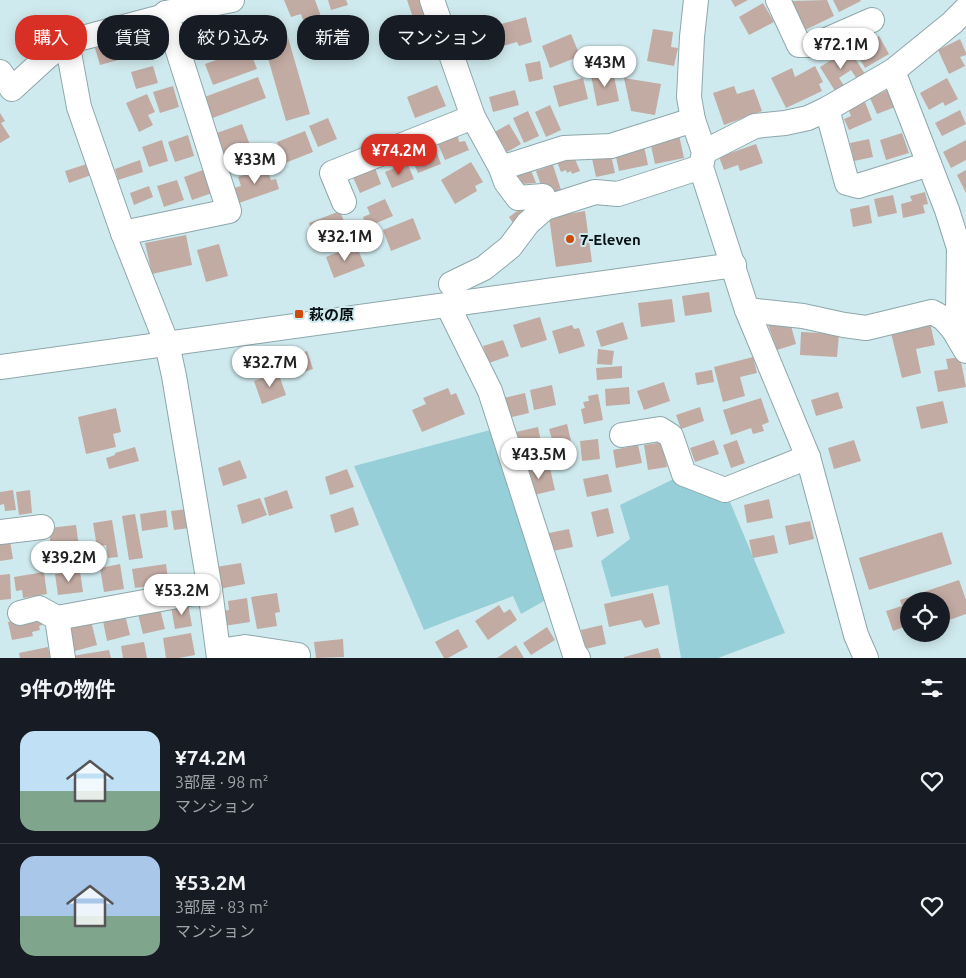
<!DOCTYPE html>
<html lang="ja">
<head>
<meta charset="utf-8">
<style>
	body { margin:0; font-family:Ubuntu,"Noto Sans JP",sans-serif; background:#20242c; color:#f1f3f6; height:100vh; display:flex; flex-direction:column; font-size:19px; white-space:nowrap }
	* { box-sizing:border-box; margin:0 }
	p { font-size:16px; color:#9ea1a6 }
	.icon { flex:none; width:28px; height:28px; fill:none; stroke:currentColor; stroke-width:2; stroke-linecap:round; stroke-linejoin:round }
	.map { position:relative; height:658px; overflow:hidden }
	.sheet { display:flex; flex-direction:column; background:#171b24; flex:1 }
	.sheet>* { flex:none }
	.banner { position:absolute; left:15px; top:15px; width:500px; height:45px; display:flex; gap:10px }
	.buttons { position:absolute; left:900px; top:592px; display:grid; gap:10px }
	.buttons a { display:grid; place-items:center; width:50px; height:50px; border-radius:50%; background:#171b24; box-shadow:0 2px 12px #0003; font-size:25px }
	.price { position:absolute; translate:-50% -42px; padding:0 11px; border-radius:18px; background:#fff; color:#222; font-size:16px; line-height:32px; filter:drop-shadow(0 1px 2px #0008) }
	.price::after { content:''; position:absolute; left:50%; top:30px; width:15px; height:11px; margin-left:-8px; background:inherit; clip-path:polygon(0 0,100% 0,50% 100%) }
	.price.on { background:#d93025; color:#fff }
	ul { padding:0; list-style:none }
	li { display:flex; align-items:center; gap:15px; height:125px; padding:0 20px }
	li+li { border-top:1px solid #363941 }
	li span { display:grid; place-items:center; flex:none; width:140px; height:100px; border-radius:15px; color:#555 }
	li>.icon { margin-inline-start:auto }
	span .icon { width:60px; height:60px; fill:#fffc; stroke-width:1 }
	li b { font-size:21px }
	h2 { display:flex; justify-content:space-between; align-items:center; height:60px; padding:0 20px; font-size:21px }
	.pill { padding:0 18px; border-radius:20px; background:#171b24; box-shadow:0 2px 12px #0003; font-size:18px; line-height:45px }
	.pill.on { background:#d93025; color:#fff }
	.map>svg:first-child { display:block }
	.green { fill:#96cfd8 }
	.building { fill:#c2aba3 }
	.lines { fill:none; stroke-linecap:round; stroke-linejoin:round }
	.minor-casing { stroke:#8da7ab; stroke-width:26 }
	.minor { stroke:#fff; stroke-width:24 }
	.poi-dot { fill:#d04a0c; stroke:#cfeaee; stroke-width:2 }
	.labels { text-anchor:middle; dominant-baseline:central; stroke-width:4; stroke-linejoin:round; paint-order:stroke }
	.poi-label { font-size:15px; font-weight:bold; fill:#071012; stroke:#cfeaee; text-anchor:start }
</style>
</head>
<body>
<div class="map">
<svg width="966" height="658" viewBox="0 0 966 658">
	<rect width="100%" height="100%" fill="#cfeaee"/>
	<!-- green -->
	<g class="green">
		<polygon points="494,429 551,597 521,614 513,596 424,630 354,466"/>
		<polygon points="684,474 725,490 785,633 718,658 681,658 668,585 611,597 601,561 630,539 620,505"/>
	</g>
	<!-- building -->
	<g class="building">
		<polygon points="284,0 315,0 323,22 306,28 301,14 291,17"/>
		<polygon points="328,0 346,0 348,5 331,10"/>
		<polygon points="407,0 423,0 431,21 416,26"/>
		<polygon points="731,0 748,0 735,7"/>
		<polygon points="827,0 834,16 805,30 791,1"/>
		<polygon points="833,0 860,0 861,1 839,12"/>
		<polygon points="763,3 774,22 749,35 739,17"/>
		<polygon points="526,17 532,42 519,46 517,42 503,46 498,25"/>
		<polygon points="146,27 154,42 135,53 126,38"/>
		<polygon points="433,27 441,48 428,54 420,32"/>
		<polygon points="653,29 673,32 671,47 678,48 674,66 647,61"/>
		<polygon points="485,32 491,55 460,62 455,39"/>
		<polygon points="287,34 310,114 286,121 263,41"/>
		<polygon points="571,34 580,56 550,68 542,46"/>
		<polygon points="879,36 889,54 865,68 854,49"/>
		<polygon points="960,39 966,53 966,55 960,57 965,66 949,74 938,50"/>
		<polygon points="117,42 122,59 100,65 95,48"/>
		<polygon points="249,48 257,69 213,85 205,64"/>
		<polygon points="849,49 865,74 857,79 851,70 839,78 846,89 837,94 820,67"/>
		<polygon points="540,61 543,79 529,82 525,64"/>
		<polygon points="153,66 158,83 136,89 131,72"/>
		<polygon points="815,66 823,82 819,84 822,91 786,108 771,78 792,68 795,77"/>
		<polygon points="613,71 619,101 597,106 591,75"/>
		<polygon points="258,77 266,98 210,119 202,98"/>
		<polygon points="583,78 588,99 559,107 553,86"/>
		<polygon points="624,78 661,84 655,115 631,111"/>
		<polygon points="947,78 958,99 945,106 943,102 929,110 920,93"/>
		<polygon points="437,85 446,106 415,118 407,97"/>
		<polygon points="173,86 179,107 160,113 153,92"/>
		<polygon points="734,86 737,94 754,89 762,111 724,125 713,93"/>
		<polygon points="515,90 519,105 493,112 489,97"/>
		<polygon points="887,90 895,107 877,114 870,98"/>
		<polygon points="147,94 155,112 148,115 153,125 139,132 126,103"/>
		<polygon points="865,102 872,120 849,130 844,119 851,116 848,108"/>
		<polygon points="550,105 561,130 546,137 535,112"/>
		<polygon points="960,110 966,124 942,136 935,123"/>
		<polygon points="528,111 539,136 524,143 513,118"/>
		<polygon points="0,113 5,121 1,123 10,137 0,143"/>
		<polygon points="328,118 337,139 318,147 309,126"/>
		<polygon points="242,124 250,145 222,156 214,134"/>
		<polygon points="509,124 521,144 507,152 502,143 498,146 491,134"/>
		<polygon points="305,131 313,152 285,163 277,142"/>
		<polygon points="902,133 909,153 886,160 880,140"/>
		<polygon points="188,135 194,156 175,162 168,142"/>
		<polygon points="679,135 684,158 655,164 650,141"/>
		<polygon points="458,136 459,142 465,141 469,150 445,160 438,144"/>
		<polygon points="869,139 873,157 854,161 850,143"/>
		<polygon points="162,140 168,161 149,167 142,147"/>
		<polygon points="966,140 966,160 951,168 943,152"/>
		<polygon points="643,141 648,165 619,171 614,148"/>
		<polygon points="756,144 763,163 740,171 738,165 724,170 719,157"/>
		<polygon points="434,145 441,164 418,173 414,164 421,161 418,152"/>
		<polygon points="610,150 615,173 596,177 591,154"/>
		<polygon points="572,152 580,171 572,174 571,171 567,173 566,170 561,172 556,159"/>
		<polygon points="140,160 143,172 118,180 115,169"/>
		<polygon points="471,162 483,182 475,186 477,191 455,204 441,180"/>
		<polygon points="90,163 94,174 69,183 65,171"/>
		<polygon points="407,163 414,179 392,188 385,172"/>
		<polygon points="528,163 536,183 521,184 520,178 510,181"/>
		<polygon points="553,165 562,193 550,199 543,191 536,171"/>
		<polygon points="266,168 271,180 276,179 279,189 239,203 234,188 241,186 238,177"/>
		<polygon points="375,168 381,184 360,193 353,177"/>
		<polygon points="203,170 212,193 192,200 184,177"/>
		<polygon points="966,170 966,193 957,175"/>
		<polygon points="177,180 184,200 164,207 157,186"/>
		<polygon points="149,186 153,197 134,205 130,193"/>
		<polygon points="925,192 928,204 923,205 925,213 903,218 901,204 912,201 910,196"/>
		<polygon points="893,195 897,213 878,217 874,199"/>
		<polygon points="385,199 393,216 367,227 363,217 370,214 367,207"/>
		<polygon points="869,205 872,223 853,227 850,209"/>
		<polygon points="524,206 531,215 515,226 509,217"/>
		<polygon points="340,211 348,232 317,244 309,223"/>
		<polygon points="585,211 592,262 556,267 549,217"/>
		<polygon points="413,218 421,239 391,251 383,230"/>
		<polygon points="186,235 192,265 152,274 145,243"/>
		<polygon points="219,244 228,276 206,282 197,250"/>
		<polygon points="356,245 365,266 334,278 326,257"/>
		<polygon points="709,292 712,312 685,316 682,296"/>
		<polygon points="672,299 675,322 641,327 638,303"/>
		<polygon points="540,317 547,340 521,348 513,325"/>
		<polygon points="623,322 628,339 601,347 596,331"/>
		<polygon points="767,322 790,322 796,344 777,350"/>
		<polygon points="930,323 935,345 916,349 921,373 902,378 891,333"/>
		<polygon points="572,325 574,329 579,328 585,346 559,354 552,331"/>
		<polygon points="801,332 839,334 837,357 800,355"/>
		<polygon points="503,340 509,356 489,363 483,346"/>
		<polygon points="598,349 614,351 612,365 597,364"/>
		<polygon points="307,351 313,369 295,375 289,357"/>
		<polygon points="753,357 757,373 740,377 745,396 723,402 714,367"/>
		<polygon points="960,357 966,387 938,392 934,371 948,369 946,359"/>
		<polygon points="622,366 622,378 597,380 596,368"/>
		<polygon points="712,370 714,382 697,385 695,373"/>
		<polygon points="278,372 286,395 262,404 254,381"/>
		<polygon points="664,382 670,401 644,410 637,391"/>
		<polygon points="552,385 556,405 534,410 530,390"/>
		<polygon points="629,387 630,404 606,406 605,389"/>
		<polygon points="448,388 451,395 456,393 465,414 422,432 412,410 426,404 423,398"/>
		<polygon points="838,392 843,408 816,416 811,400"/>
		<polygon points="525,393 529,413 508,418 504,398"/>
		<polygon points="598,394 603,420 584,424 581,409 585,408 583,402 589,401 588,396"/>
		<polygon points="761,398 769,422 762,425 764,431 753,434 751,428 731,435 723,410"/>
		<polygon points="943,401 948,423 921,429 916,407"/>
		<polygon points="700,407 704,421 681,429 676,415"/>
		<polygon points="116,408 121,432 113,434 116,447 86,454 78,417"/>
		<polygon points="567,424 572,445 555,449 549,429"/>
		<polygon points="538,427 542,447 521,452 516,432"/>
		<polygon points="598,439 600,459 582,461 580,441"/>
		<polygon points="714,440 719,454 695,462 690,448"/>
		<polygon points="737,440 745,463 731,468 723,445"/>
		<polygon points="854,440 861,461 834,469 828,448"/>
		<polygon points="663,442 667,467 648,470 644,445"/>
		<polygon points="638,445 642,463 616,468 613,450"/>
		<polygon points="135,447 139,461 109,469 106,458 115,455 115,453"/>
		<polygon points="240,460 247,478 223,486 218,468"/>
		<polygon points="549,464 555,490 530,496 524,469"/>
		<polygon points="347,469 354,487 330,495 325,477"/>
		<polygon points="608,474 612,492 587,497 583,479"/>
		<polygon points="13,490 16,510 5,511 4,504 0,505 0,492"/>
		<polygon points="30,490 32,513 19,515 16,492"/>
		<polygon points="287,490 293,508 269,516 264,498"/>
		<polygon points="260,498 267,515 242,524 237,505"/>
		<polygon points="769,499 773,518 747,523 744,505"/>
		<polygon points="353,507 359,525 335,533 330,515"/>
		<polygon points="608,508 614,533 597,537 591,512"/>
		<polygon points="187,509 190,528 174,530 171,511"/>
		<polygon points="166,510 168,527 142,531 140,514"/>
		<polygon points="135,514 143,558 129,560 122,516"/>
		<polygon points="112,520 118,557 108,558 106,545 97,547 93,523"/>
		<polygon points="810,521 814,539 789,545 785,526"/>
		<polygon points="76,525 79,547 51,550 49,528"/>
		<polygon points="569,529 573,547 548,552 544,534"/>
		<polygon points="942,532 952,564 869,590 859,558"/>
		<polygon points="774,535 778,553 753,558 749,540"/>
		<polygon points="10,541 13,559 0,561 0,542"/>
		<polygon points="241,563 245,584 219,589 216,567"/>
		<polygon points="120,564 124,589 104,592 100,568"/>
		<polygon points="166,564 169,587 156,589 156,585 135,588 132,569"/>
		<polygon points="80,571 83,592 58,595 55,574"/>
		<polygon points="44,572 47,594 23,598 22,590 16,591 14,577"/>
		<polygon points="10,574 11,599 0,600 0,575"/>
		<polygon points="959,580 966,600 966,614 941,623 941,601 909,601 909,625 893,631 886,611 902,606 900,600"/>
		<polygon points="277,593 280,612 275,613 277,626 257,629 251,597"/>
		<polygon points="653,593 660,624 645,628 641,620 609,627 604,604"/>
		<polygon points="247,598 250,622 224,626 222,611 229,610 228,601"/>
		<polygon points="188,604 192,626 175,629 171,607"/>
		<polygon points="499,605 504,613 510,609 517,620 488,640 475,621"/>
		<polygon points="160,609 165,629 143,634 138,614"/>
		<polygon points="125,615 130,635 107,641 103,621"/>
		<polygon points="41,616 42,625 39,626 40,630 32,632 33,636 12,640 8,622"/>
		<polygon points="91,621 97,645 75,651 69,627"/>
		<polygon points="602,625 606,644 586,649 581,630"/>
		<polygon points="547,627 555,640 531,655 523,643"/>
		<polygon points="458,629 468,647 448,658 444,658 435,642"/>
		<polygon points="191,633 195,655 179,658 166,658 163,638"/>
		<polygon points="343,639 344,657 316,658 314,642"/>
		<polygon points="144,642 147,658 123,658 121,646"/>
		<polygon points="516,645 524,658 497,658"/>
		<polygon points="48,647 50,658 20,658 19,653"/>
		<polygon points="658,648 661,658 624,658 624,657"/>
		<polygon points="109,650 111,658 72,658 72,656"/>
	</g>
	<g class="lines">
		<!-- minor casing -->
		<g class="minor-casing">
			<g id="minor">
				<polyline points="432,0 473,117 501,168 506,182 518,198 543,196 545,208"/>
				<polyline points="696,0 692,37 689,97 693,120 704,152 701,167 747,310 808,457 856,635 866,658"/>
				<polyline points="778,0 799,45 815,45 872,20"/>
				<polyline points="67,42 79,107 123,233 167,344 174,376 210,590 219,658"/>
				<polyline points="893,71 947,210 959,248 958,311 953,329"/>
				<polyline points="0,72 12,89 48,56 67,42 161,17 166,13 232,0"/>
				<polyline points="827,109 847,183 858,186 929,164"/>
				<polyline points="704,152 755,126 785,123 808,118 827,109 893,71 952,23 966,9"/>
				<polyline points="501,168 564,148 611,146 693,120"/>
				<polyline points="344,202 332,173 473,117"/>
				<polyline points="123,233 229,211 166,13"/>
				<polyline points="451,284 484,268 510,247 528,223 545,208 595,192 618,194 701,167"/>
				<polyline points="448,306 490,391 574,652 578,658"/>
				<polyline points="747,310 803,316 844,325 866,328 932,312 943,318 953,329 966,351"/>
				<polyline points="0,367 734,265"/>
				<polyline points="622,435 660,429 671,436 684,474 725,490 808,457"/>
				<polyline points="0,532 42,527"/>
				<polyline points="20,613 39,608 57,618 63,658"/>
				<polyline points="57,618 210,590"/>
				<polyline points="219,651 245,647 298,655"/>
			</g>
		</g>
		<!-- minor -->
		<use href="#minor" class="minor"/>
	</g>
	<!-- markers -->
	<g class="poi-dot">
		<circle cx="570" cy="239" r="5"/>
		<rect x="294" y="309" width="10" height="10" rx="2.5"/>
	</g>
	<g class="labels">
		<!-- poi labels -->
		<g class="poi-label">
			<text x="580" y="239">7-Eleven</text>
			<text x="309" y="314">萩の原</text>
		</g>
	</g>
</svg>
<div class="buttons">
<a><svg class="icon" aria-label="locate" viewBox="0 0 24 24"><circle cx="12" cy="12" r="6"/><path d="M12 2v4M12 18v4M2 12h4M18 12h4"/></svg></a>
</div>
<b class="price" style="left:841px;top:70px">¥72.1M</b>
<b class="price" style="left:605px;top:88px">¥43M</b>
<b class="price on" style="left:399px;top:176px">¥74.2M</b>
<b class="price" style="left:255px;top:185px">¥33M</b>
<b class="price" style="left:345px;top:262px">¥32.1M</b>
<b class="price" style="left:270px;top:388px">¥32.7M</b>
<b class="price" style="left:539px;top:480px">¥43.5M</b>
<b class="price" style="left:69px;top:583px">¥39.2M</b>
<b class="price" style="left:182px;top:616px">¥53.2M</b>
<div class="banner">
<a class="pill on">購入</a>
<a class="pill">賃貸</a>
<a class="pill">絞り込み</a>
<a class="pill">新着</a>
<a class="pill">マンション</a>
</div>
</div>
<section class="sheet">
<h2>9件の物件<svg class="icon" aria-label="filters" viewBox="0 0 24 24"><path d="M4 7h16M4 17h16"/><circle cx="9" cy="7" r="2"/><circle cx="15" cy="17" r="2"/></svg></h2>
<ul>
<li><span style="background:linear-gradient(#bfe0f5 60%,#7fa58c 0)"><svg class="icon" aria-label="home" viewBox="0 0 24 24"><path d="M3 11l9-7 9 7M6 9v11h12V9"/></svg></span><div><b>¥74.2M</b><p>3部屋 · 98 m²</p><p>マンション</p></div><svg class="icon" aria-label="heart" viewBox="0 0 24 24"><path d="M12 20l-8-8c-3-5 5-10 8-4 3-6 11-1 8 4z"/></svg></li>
<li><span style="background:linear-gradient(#a9c7e8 60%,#7fa58c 0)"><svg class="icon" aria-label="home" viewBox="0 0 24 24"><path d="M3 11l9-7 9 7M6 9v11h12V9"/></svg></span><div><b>¥53.2M</b><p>3部屋 · 83 m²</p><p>マンション</p></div><svg class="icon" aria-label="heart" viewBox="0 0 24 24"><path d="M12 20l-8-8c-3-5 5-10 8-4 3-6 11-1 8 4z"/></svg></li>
</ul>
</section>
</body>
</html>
